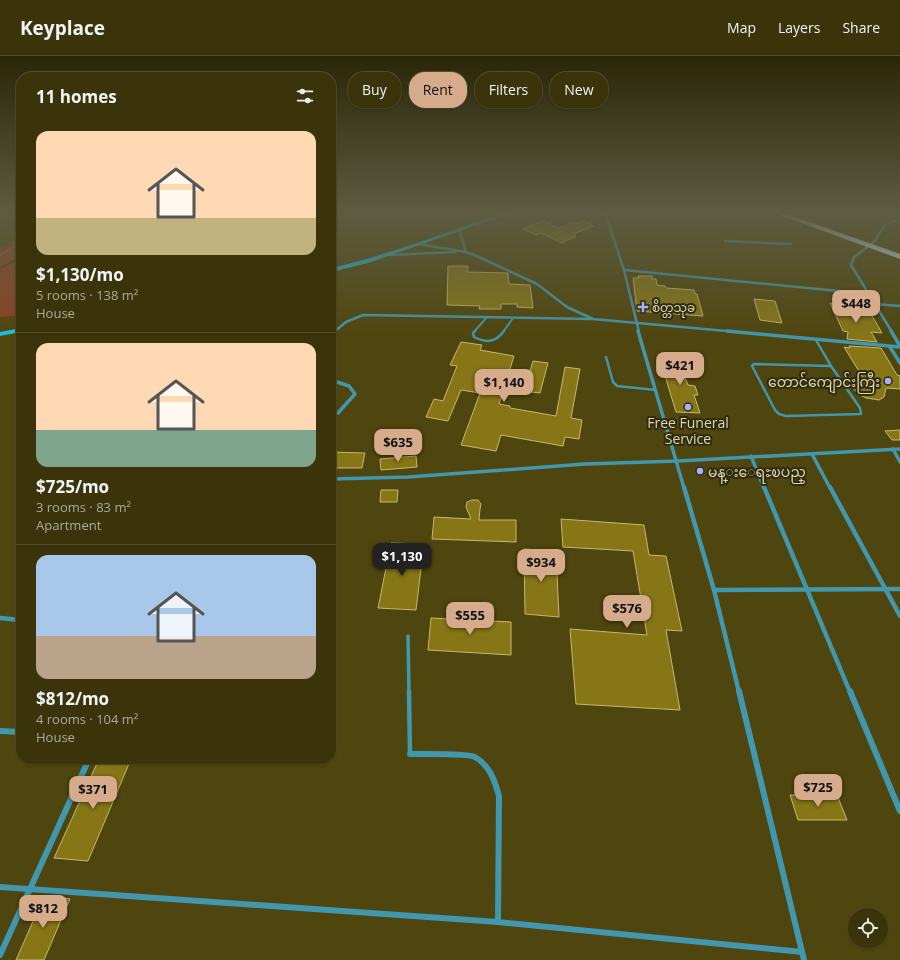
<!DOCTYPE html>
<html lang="en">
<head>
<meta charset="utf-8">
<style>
	body { margin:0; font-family:"Open Sans","Noto Sans Myanmar",sans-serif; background:#463f18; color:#f1f3f6; height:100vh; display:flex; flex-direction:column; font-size:15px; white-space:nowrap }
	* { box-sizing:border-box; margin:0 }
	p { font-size:13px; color:#acaa9c }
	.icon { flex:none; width:22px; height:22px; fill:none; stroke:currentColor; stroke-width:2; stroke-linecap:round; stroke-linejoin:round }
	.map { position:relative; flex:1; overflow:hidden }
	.side { position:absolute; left:16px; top:16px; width:320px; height:692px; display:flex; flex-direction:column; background:#3b340a; border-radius:16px; box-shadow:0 1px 3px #0004,0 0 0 1px #544f2b }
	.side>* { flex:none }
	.banner { position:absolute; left:348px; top:16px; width:380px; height:36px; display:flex; gap:8px }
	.tools { position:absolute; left:848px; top:852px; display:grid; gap:8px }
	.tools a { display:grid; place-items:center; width:40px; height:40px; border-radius:50%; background:#3b340a; box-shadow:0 1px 3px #0004,0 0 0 1px #544f2b; font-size:20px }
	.price { position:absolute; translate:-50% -34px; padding:0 9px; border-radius:8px; background:#d6ab8b; color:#111; font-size:13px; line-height:26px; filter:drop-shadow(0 1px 2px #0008) }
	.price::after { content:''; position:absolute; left:50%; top:24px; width:12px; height:9px; margin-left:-6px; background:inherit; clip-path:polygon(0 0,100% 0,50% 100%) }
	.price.current { background:#222; color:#fff }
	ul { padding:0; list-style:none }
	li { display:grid; align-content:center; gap:8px; height:212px; padding:0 20px }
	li+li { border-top:1px solid #544f2b }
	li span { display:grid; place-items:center; height:124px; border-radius:12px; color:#555 }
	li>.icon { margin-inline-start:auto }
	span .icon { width:72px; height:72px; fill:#fffc; stroke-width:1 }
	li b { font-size:17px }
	h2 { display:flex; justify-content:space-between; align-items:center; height:48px; padding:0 20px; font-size:17px }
	.tag { padding:0 14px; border-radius:16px; background:#3b340a; box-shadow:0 1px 3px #0004,0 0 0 1px #544f2b; font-size:14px; line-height:36px }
	.tag.current { background:#d6ab8b; color:#111 }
	header { display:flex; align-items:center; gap:24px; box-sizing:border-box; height:56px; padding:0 20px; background:#3b340a; border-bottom:1px solid #544f2b }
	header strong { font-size:19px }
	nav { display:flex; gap:22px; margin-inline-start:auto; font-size:14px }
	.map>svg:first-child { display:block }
	.green { fill:#904026 }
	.building { fill:#867616; stroke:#c6b873 }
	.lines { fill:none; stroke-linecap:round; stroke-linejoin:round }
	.path { stroke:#857c4d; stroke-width:1.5; stroke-dasharray:2 1.5; stroke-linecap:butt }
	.lane-far3 { stroke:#4197ae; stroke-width:2 }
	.lane-far2 { stroke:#4197ae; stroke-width:2.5 }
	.lane-far1 { stroke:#4197ae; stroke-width:3.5 }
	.lane { stroke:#4197ae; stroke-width:4.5 }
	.street-far3 { stroke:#4197ae; stroke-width:2.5 }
	.street-far2 { stroke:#4197ae; stroke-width:3.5 }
	.street-far1 { stroke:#4197ae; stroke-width:4.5 }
	.street { stroke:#4197ae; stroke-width:6 }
	.secondary { fill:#16c4e9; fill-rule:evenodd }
	.highway { fill:#cceffa; fill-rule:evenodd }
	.poi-dot { fill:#a8b0fc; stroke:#312b0e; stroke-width:1.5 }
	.labels { text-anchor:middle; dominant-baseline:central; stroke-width:4; stroke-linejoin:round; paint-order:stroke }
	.far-poi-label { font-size:12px; fill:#ddd7b5; stroke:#312b0e; text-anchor:start }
	.poi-label { font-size:14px; fill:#ddd7b5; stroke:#312b0e; text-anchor:end }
</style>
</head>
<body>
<header>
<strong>Keyplace</strong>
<nav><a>Map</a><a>Layers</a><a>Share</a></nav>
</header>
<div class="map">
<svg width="900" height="904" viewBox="0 0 900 904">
	<rect width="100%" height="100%" fill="#4f450e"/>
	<!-- green -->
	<g class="green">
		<polygon points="21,181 21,200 0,211 0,192"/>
		<polygon points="21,203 21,259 0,261 0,213"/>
	</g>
	<!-- building -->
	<g class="building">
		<polygon points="543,165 558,172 575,166 577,167 583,165 594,170 573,178 576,180 562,187 541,177 536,179 523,173"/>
		<polygon points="448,210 468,210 467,216 508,217 509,228 530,229 533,252 517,251 517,248 501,248 501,253 479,253 480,250 447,249"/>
		<polygon points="638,220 652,220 652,223 656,223 657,229 665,230 666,232 694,234 695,238 697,238 703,260 637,255 633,222 639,222"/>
		<polygon points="754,243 775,245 782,267 760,264"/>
		<polygon points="830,247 843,248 846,256 871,258 882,277 871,276 877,286 847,283 848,276 843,275"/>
		<polygon points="461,286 482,289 480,294 514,300 499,348 510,350 510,352 556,360 565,311 580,313 571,362 582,364 579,383 565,381 563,390 501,379 496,395 461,389 480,337 461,334 448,365 426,361 434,343 443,345 457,310 450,309"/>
		<polygon points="849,290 881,292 897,319 900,320 900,333 886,332 884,341 879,344 866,342 858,338 853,332 865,325 844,291 850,292"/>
		<polygon points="664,299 681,299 685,311 681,311 688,329 695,330 698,339 694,339 700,357 676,356 662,310 668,311"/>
		<polygon points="533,305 548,307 540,337 524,335"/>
		<polygon points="900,374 900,384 892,384 885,375"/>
		<polygon points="331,396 365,397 362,412 331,412"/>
		<polygon points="416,400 417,411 381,414 380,403"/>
		<polygon points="381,434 398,434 397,446 380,446"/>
		<polygon points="472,444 478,444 481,448 480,453 479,464 516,464 516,486 432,483 434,461 471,463 466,451 467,446"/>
		<polygon points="561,463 644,469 649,499 666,500 682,575 666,574 680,654 576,648 570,573 647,579 633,495 563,491"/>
		<polygon points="391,487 424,488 416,554 378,552"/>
		<polygon points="524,493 556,495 559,561 525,558"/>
		<polygon points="431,562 511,566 511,599 428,594"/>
		<polygon points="99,703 131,703 88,805 54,802"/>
		<polygon points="790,739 837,739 847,764 798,764"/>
		<polygon points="44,840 70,843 44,904 16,904"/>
	</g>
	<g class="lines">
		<!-- path -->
		<polyline class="path" points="0,199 18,189"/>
		<!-- lane-far3 -->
		<g class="lane-far3">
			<polyline points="474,276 486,262"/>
			<polyline points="503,276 513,262"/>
		</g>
		<!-- lane-far2 -->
		<g class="lane-far2">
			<path d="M475,275L473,277L474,281C486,287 495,287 504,275"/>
			<polyline points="816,284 831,310"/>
			<polyline points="606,301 613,326 617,330 656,334"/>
			<polygon points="754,308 831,310 860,352 861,358 786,360 779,358 775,354 752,310"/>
		</g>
		<!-- lane-far1 -->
		<polyline class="lane-far1" points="408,580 409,636"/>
		<!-- lane -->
		<polyline class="lane" points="409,635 410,698"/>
		<!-- street-far3 -->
		<g class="street-far3">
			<polyline points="605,157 624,214 639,276"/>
			<polyline points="459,173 466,196"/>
			<polyline points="725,185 791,188"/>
			<polyline points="418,188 466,196 479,201 537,228 567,251 593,263 738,276"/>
			<polyline points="389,199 456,196"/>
			<polyline points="624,214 869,238"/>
			<polyline points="875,248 900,250"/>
			<polyline points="334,276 346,266 363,259 591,263"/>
			<polyline points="892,276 851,209 854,201 874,186 885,169 900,163"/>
		</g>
		<!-- street-far2 -->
		<g class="street-far2">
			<polyline points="638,275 684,432"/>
			<polyline points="727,275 900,291"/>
			<polyline points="891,275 900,290"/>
			<polyline points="331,279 335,275"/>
			<polyline points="890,291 900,307"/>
			<polyline points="331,324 349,330 355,338 338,357"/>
			<polyline points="893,393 900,406"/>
			<polyline points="812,398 830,432"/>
			<polyline points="751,400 764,432"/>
			<polyline points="331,423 408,421 585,408 678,405 900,393"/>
		</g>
		<!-- street-far1 -->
		<g class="street-far1">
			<polyline points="684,431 714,534 739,636"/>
			<polyline points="764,431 850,636"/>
			<polyline points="830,431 900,560"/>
			<polyline points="714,534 900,533"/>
			<polyline points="0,562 21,564"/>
		</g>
		<!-- street -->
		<g class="street">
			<polyline points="739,635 804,904"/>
			<polyline points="850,635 900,755"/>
			<polyline points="0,675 21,676"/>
			<path d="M410,698C421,698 469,697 475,701C490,710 495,725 499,740L498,866"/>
			<polyline points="0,831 498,866 802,896"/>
			<polyline points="0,899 89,703"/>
		</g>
		<!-- secondary -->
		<g class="secondary">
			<path d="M504,157H512L368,207L331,216V212C390,199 447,175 504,157Z"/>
			<polygon points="21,272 21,276 0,280 0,276"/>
		</g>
		<!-- highway -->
		<polygon class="highway" points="774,157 784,157 900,198 900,203"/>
	</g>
	<!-- sky -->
	<linearGradient id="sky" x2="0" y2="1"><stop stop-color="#2b2608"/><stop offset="0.55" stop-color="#5d5c41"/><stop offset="1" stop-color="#5d5c41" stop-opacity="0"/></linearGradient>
	<rect width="900" height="284" fill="url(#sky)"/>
	<!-- markers -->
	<g class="poi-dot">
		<path d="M641 245h4v4h4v4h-4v4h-4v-4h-4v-4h4z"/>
		<circle cx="888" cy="325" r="4"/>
		<circle cx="688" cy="351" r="4"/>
		<circle cx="700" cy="415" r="4"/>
	</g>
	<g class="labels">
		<!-- far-poi labels -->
		<g class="far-poi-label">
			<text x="652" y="251">စိတ္တသုခ</text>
		</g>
		<!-- poi labels -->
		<g class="poi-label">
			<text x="880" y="325">တောင်ကျောင်းကြီး</text>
			<text x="688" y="366" text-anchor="middle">Free Funeral<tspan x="688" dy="16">Service</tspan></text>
			<text x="708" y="415" text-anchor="start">မန္းေရႊၿပည္</text>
		</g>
	</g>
</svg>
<div class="tools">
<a><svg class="icon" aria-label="locate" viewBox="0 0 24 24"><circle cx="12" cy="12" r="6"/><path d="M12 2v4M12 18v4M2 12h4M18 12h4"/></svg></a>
</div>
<b class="price" style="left:856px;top:268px">$448</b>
<b class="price" style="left:680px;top:330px">$421</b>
<b class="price" style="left:504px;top:347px">$1,140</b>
<b class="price" style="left:398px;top:407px">$635</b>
<b class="price current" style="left:402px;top:521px">$1,130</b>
<b class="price" style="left:541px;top:527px">$934</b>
<b class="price" style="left:627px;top:573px">$576</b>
<b class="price" style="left:470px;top:580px">$555</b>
<b class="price" style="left:818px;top:752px">$725</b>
<b class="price" style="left:93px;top:754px">$371</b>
<b class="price" style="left:43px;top:873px">$812</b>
<div class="banner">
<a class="tag">Buy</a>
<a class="tag current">Rent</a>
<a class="tag">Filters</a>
<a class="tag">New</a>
</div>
<section class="side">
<h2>11 homes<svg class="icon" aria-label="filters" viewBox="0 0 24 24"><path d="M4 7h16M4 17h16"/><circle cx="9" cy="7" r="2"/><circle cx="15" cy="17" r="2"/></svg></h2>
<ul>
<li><span style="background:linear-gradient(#ffd9b3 70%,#c2b280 0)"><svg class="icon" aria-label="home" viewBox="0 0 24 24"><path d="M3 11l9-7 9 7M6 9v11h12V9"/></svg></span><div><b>$1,130/mo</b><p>5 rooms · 138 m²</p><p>House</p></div></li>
<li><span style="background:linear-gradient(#ffd9b3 70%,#7fa58c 0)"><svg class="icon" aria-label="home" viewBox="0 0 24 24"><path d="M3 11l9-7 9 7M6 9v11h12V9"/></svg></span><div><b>$725/mo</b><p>3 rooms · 83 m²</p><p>Apartment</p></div></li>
<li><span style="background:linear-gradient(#a9c7e8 65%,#b9a48a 0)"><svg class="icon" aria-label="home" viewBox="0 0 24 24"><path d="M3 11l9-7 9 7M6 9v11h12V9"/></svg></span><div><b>$812/mo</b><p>4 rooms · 104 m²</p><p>House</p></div></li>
</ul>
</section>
</div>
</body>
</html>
